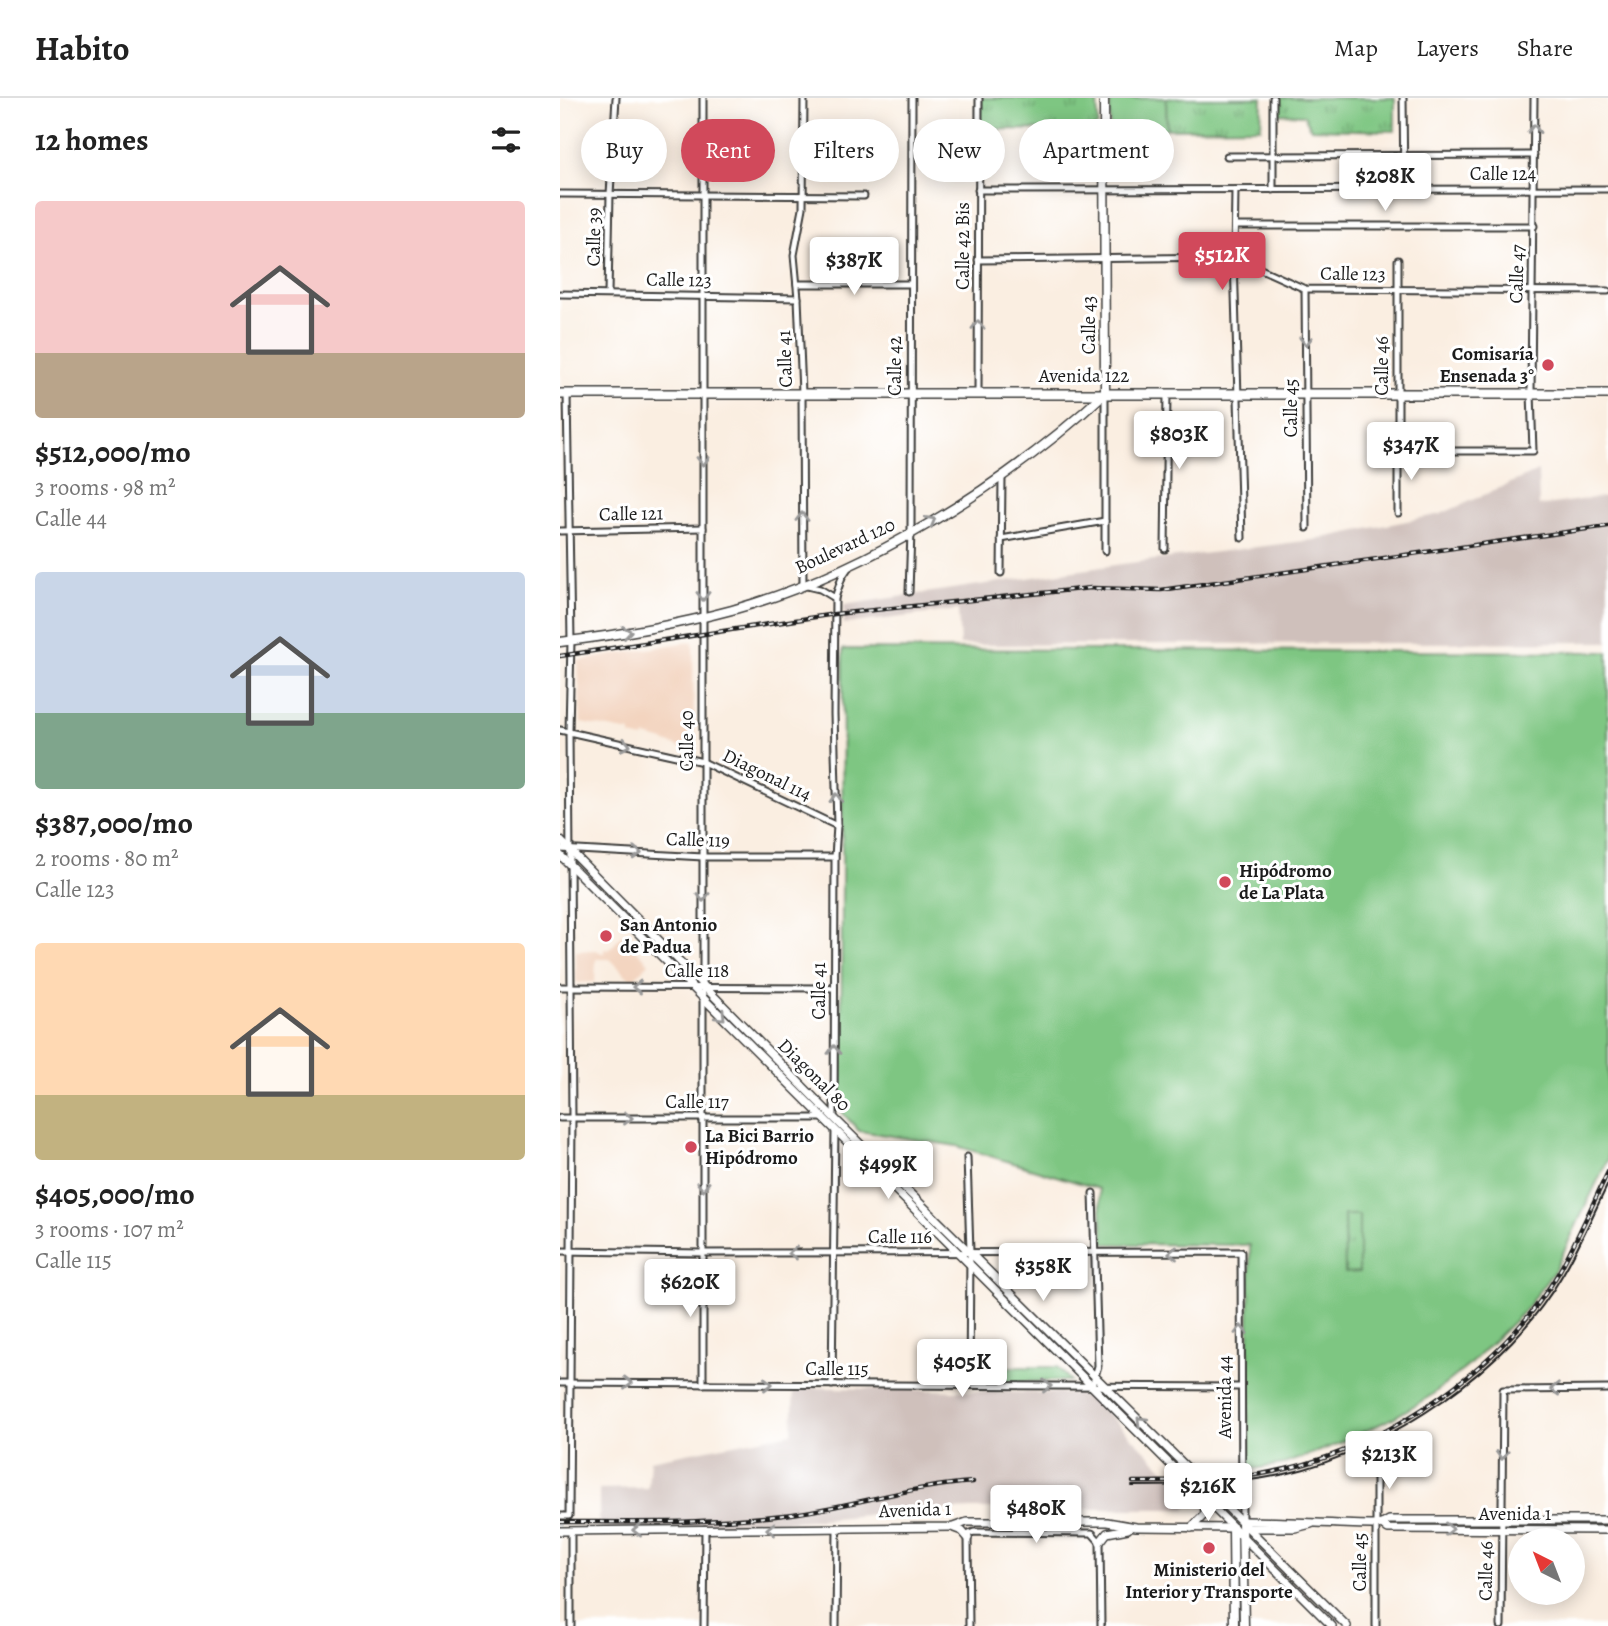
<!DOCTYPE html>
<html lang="en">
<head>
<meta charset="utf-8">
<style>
	body { margin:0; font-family:Alegreya,serif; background:#f6f6f6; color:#222; height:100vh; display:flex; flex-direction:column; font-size:26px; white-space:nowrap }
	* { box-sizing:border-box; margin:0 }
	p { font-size:23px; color:#767676 }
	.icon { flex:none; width:38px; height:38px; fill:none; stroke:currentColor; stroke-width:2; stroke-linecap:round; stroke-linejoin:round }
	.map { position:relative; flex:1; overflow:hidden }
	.panel { display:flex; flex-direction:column; background:#fff; width:560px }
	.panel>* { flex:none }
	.hud { position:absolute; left:21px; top:21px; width:665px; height:63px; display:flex; gap:14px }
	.needle { width:46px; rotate:318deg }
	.controls { position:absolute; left:948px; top:1430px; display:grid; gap:14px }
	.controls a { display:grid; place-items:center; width:77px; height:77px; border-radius:50%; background:#fff; box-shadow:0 4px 18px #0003; font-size:35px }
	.price { position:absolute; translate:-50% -60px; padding:0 16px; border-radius:7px; background:#fff; color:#222; font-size:23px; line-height:46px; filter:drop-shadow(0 2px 4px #0008) }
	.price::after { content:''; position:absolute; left:50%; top:42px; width:21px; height:16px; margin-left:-10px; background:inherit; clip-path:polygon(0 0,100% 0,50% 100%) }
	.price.on { background:#d1495b; color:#fff }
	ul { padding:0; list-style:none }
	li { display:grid; align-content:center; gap:14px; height:371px; padding:0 35px }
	li span { display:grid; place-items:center; height:217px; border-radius:7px; color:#555 }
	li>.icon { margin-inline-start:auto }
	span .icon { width:126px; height:126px; fill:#fffc; stroke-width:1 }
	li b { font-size:30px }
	h2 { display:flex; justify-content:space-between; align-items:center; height:84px; padding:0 35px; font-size:30px }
	.tag { padding:0 24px; border-radius:32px; background:#fff; box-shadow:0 4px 18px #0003; font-size:24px; line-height:63px }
	.tag.on { background:#d1495b; color:#fff }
	header { display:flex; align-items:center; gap:42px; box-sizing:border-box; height:98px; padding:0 35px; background:#fff; border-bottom:2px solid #e0e0e0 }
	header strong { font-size:33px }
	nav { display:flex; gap:38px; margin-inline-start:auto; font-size:24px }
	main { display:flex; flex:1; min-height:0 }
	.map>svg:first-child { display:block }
	.built { fill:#f3d4bf }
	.railway { fill:#cfc0bb }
	.grass { fill:#7ec682; stroke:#4d714f; stroke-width:2 }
	.park { fill:url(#park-tufts); stroke:#4d714f; stroke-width:2 }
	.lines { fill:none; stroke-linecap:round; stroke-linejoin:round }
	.street-casing { stroke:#3d3c3a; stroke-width:9 }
	.secondary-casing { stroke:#3d3c3a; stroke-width:10 }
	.primary-casing { stroke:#3d3c3a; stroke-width:11 }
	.highway-casing { stroke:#3d3c3a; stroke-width:12 }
	.street { stroke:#fff; stroke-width:5 }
	.secondary { stroke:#fff; stroke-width:7 }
	.primary { stroke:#fff; stroke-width:8 }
	.highway { stroke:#fff; stroke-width:9 }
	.tram { stroke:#1c1c1c; stroke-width:2 }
	.rail-casing { stroke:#1c1c1c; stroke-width:4.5 }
	.rail { stroke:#fff; stroke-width:2; stroke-dasharray:5; stroke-linecap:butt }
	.oneway { stroke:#999 }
	.poi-dot { fill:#d1495b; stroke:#fff; stroke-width:2.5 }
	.labels { text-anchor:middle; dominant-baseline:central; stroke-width:6; stroke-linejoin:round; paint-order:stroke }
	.street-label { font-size:19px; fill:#1c1c1c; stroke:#fff }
	.poi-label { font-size:19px; font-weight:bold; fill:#1c1c1c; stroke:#fff; text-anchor:start }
</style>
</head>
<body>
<header>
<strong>Habito</strong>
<nav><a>Map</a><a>Layers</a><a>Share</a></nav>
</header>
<main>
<section class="panel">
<h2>12 homes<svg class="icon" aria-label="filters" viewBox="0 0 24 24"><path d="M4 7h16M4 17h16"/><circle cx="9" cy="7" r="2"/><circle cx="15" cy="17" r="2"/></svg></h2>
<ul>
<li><span style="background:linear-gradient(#f6c9c9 70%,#b9a48a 0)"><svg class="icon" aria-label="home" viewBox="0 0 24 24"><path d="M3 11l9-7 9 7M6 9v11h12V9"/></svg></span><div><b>$512,000/mo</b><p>3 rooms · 98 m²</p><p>Calle 44</p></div></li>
<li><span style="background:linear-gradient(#c9d6e8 65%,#7fa58c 0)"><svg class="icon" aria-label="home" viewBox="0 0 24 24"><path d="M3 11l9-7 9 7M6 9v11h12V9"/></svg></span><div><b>$387,000/mo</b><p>2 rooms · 80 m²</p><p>Calle 123</p></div></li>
<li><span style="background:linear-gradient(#ffd9b3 70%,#c2b280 0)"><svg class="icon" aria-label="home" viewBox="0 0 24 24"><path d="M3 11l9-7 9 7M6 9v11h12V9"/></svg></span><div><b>$405,000/mo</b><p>3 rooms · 107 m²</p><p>Calle 115</p></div></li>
</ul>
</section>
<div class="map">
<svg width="1048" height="1528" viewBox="0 0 1048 1528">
	<defs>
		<pattern id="park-tufts" width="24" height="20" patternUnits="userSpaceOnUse" patternTransform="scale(1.75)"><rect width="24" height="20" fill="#7ec682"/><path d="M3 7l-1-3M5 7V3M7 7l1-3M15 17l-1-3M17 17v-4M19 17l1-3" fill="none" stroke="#66a06a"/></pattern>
	</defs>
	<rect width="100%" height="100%" fill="#fff"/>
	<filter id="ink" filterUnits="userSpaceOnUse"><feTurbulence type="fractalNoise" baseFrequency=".0143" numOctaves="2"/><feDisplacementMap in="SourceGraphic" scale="14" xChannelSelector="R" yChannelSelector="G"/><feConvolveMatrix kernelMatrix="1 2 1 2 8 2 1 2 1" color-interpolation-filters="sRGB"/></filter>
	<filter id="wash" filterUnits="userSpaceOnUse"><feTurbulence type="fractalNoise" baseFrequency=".00686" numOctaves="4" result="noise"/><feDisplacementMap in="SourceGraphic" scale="28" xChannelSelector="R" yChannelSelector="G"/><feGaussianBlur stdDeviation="1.57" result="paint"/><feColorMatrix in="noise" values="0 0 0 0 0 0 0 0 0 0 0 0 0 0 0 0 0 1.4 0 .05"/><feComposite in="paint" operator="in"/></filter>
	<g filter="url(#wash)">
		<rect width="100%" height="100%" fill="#faeee1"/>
		<!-- built -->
		<g class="built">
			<polygon points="133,543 134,649 129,653 101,642 85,638 84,641 71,638 71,634 21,625 18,563"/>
			<polygon points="62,837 89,865 72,883 50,861 36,861 35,884 18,885 16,883 16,853 36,852 44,856 45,851 49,852"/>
		</g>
		<!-- railway -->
		<g class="railway">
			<polygon points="978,373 979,408 1048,398 1048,544 400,547 398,512 284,526 284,507 562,466 753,442 881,416"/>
			<polygon points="234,1289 528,1296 630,1397 626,1411 412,1411 330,1415 156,1430 39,1431 39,1391 88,1390 90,1362 232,1335"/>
		</g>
		<!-- grass -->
		<g class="grass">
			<polygon points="606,0 607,31 550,32 550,1"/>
			<polygon points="283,551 1048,554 1048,1061 995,1172 964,1213 908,1268 872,1297 833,1320 778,1346 724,1366 687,1372 690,1147 544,1146 539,1091 397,1048 299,1033 281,1013"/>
		</g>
		<!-- park -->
		<g class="park">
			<polygon points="421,0 537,0 538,27 531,32 419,31"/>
			<polygon points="606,0 702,0 701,30 607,31"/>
			<polygon points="719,0 835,0 835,33 751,31 744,17 719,16"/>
			<polygon points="784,1117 799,1117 799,1174 785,1175"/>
			<polygon points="445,1269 497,1269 511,1283 445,1284"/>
		</g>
	</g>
	<g filter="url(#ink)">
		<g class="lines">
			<!-- street casing -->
			<g class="street-casing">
				<g id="street">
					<polyline points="143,0 143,1286"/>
					<polyline points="244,0 243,110 234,157 238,200 242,295 243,487 260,491 275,500"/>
					<polyline points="713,0 713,92"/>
					<polyline points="843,0 844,91"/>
					<polyline points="667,58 974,57"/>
					<polyline points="418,92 1048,91"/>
					<polyline points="675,92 674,160 682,440"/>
					<polyline points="0,96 304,98"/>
					<polyline points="675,128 974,128"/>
					<polyline points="418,162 667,159 681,162 745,191 1048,193"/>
					<polyline points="838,162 838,415"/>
					<polyline points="237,186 351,186"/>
					<polyline points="745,191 747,430"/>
					<polyline points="0,196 238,200"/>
					<polyline points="48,196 50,96 56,0"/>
					<polyline points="418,295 419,0"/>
					<polyline points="545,295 545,453"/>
					<polyline points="838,353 973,353 971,295 974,0"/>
					<polyline points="0,433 143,430"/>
					<polyline points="441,441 545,423"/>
					<polyline points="605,451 607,296"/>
					<polyline points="441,475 442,380"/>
					<polyline points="349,494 351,434 352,0"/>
					<polyline points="0,632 143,664 277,728"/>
					<polyline points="0,751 143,759 275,759"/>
					<polyline points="0,889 274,890"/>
					<polyline points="0,1020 264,1020"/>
					<polyline points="274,1021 275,759 277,728 274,616 275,500 282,479 290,467"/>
					<polyline points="407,1059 410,1154 409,1287"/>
					<polyline points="0,1153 143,1155 681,1154 682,1423"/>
					<polyline points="0,1285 680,1289"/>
					<polyline points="272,1287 275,1031"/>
					<polyline points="532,1288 538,1268 533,1095"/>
					<polyline points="816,1359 816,1528"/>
					<polyline points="0,1418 9,1418 12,1020 9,633 11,543 7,296"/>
					<polyline points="11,1528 11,1433"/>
					<polyline points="144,1528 145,1431"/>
					<polyline points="276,1528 277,1430"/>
					<polyline points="409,1528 408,1440 409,1436 414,1434 532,1435 540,1444 541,1528"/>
					<polyline points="941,1528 943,1292 1048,1291"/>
				</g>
			</g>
			<!-- secondary casing -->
			<g class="secondary-casing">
				<g id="secondary">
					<polyline points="0,742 274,1020 787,1528"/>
					<polyline points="0,757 772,1528"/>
					<path d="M682,1423C727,1423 771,1426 816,1427L822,1426L829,1422H1048"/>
					<polyline points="822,1426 828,1431 1048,1432"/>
					<polyline points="394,1430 402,1433 408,1440"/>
					<polyline points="631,1430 645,1416 644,1402"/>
					<polyline points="689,1430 735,1430 751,1426"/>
					<polyline points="0,1433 393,1429 407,1424 547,1424 576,1429 674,1430"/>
					<polyline points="540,1444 547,1435 568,1431"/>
				</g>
			</g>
			<!-- primary casing -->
			<g class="primary-casing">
				<g id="primary">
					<path d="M0,544C58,537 116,527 172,512C304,475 445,388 545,295L544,0"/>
					<polyline points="682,1423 684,1528"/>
					<polyline points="673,1430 674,1528"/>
				</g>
			</g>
			<!-- highway casing -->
			<g class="highway-casing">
				<polyline id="highway" points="0,296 1048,296"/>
			</g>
			<!-- street -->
			<use href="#street" class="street"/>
			<!-- secondary -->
			<use href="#secondary" class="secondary"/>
			<!-- primary -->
			<use href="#primary" class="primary"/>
			<!-- highway -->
			<use href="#highway" class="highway"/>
			<!-- tram -->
			<path class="tram" d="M572,1388C624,1388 675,1387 725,1376C830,1352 950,1270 1003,1176C1020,1147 1033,1116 1048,1086"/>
			<!-- rail casing -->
			<g class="rail-casing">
				<g id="rail">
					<polyline points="0,558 275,516 531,490 601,492 1048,428"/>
					<path d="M573,1384C624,1384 675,1383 726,1371C830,1347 945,1267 999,1174C1017,1142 1032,1107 1048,1074"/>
					<path d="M0,1424C75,1424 150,1426 224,1417C287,1410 349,1388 413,1384"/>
				</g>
			</g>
			<!-- rail -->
			<use href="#rail" class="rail"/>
		</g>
		<!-- one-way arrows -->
		<defs><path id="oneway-chevron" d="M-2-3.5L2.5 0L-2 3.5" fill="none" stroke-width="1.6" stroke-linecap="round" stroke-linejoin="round" transform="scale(1.75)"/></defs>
		<g class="oneway">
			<use href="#oneway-chevron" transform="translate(974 31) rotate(-89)"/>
			<use href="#oneway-chevron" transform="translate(418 227) rotate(-90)"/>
			<use href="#oneway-chevron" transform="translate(746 243) rotate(89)"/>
			<use href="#oneway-chevron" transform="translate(143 363) rotate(90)"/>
			<use href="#oneway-chevron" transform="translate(242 419) rotate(-90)"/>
			<use href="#oneway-chevron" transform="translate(371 423) rotate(-29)"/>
			<use href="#oneway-chevron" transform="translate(143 498) rotate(90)"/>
			<use href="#oneway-chevron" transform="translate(67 534) rotate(-9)"/>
			<use href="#oneway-chevron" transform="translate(66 647) rotate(12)"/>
			<use href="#oneway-chevron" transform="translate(276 700) rotate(-91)"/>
			<use href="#oneway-chevron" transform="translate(77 755) rotate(3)"/>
			<use href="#oneway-chevron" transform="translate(143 799) rotate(90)"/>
			<use href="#oneway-chevron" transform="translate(77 889) rotate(-180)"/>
			<use href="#oneway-chevron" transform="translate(161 918) rotate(45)"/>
			<use href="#oneway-chevron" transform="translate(274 952) rotate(-90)"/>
			<use href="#oneway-chevron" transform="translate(68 1020)"/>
			<use href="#oneway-chevron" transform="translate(143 1088) rotate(90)"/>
			<use href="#oneway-chevron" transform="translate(233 1155) rotate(180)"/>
			<use href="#oneway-chevron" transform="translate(613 1155) rotate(180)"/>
			<use href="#oneway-chevron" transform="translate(681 1232) rotate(-90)"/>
			<use href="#oneway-chevron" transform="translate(68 1285)"/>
			<use href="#oneway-chevron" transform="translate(208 1286)"/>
			<use href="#oneway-chevron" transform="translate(487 1288)"/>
			<use href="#oneway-chevron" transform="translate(995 1291) rotate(179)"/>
			<use href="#oneway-chevron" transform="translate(581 1323) rotate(-135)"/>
			<use href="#oneway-chevron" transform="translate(942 1357) rotate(91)"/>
			<use href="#oneway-chevron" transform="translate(211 1431) rotate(180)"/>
			<use href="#oneway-chevron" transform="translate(889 1431)"/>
			<use href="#oneway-chevron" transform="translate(77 1432) rotate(179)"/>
		</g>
	</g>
	<!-- markers -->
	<g class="poi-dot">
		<circle cx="988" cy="267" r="7"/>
		<circle cx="665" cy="784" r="7"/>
		<circle cx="46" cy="838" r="7"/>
		<circle cx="131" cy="1049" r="7"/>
		<circle cx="649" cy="1450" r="7"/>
	</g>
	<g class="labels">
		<!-- street labels -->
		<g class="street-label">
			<text x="943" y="76">Calle 124</text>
			<text transform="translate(34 139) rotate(-89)">Calle 39</text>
			<text transform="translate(403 148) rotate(-90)">Calle 42 Bis</text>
			<text transform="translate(793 176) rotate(1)">Calle 123</text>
			<text transform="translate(957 176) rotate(-88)">Calle 47</text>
			<text transform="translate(119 182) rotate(1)">Calle 123</text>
			<text transform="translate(529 227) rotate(-90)">Calle 43</text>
			<text transform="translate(225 261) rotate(-92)">Calle 41</text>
			<text transform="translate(335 268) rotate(-90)">Calle 42</text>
			<text transform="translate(822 268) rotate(-90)">Calle 46</text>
			<text x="524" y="278">Avenida 122</text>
			<text transform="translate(731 310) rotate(-90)">Calle 45</text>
			<text transform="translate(71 416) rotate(-1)">Calle 121</text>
			<text transform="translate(285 448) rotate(-25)">Boulevard 120</text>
			<text transform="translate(127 643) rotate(-90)">Calle 40</text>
			<text transform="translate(207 677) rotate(26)">Diagonal 114</text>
			<text transform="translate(138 742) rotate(2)">Calle 119</text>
			<text x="137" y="873">Calle 118</text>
			<text transform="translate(259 893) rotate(-90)">Calle 41</text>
			<text transform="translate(254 977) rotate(45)">Diagonal 80</text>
			<text x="137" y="1004">Calle 117</text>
			<text x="340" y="1139">Calle 116</text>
			<text x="277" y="1271">Calle 115</text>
			<text transform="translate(665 1299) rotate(-90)">Avenida 44</text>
			<text transform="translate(355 1412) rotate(-2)">Avenida 1</text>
			<text x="955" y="1416">Avenida 1</text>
			<text transform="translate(800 1464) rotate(-90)">Calle 45</text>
			<text transform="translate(926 1473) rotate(-89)">Calle 46</text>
		</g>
		<!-- poi labels -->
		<g class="poi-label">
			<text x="974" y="256" text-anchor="end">Comisaría<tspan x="974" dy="22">Ensenada 3°</tspan></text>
			<text x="679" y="773">Hipódromo<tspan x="679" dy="22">de La Plata</tspan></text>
			<text x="60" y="827">San Antonio<tspan x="60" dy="22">de Padua</tspan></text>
			<text x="145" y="1038">La Bici Barrio<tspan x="145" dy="22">Hipódromo</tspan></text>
			<text x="649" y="1472" text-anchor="middle">Ministerio del<tspan x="649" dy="22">Interior y Transporte</tspan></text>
		</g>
	</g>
</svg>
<div class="controls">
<a><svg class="needle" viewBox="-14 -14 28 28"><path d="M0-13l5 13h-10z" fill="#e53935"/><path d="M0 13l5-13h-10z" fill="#767676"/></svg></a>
</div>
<b class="price" style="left:825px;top:115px">$208K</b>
<b class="price on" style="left:662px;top:194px">$512K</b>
<b class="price" style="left:294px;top:199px">$387K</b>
<b class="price" style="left:619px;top:373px">$803K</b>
<b class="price" style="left:851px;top:384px">$347K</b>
<b class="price" style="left:328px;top:1103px">$499K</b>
<b class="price" style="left:483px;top:1205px">$358K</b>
<b class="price" style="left:130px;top:1221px">$620K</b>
<b class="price" style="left:402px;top:1301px">$405K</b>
<b class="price" style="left:829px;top:1393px">$213K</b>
<b class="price" style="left:648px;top:1425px">$216K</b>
<b class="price" style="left:476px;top:1447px">$480K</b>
<div class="hud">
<a class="tag">Buy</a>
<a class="tag on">Rent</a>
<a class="tag">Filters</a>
<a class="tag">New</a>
<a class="tag">Apartment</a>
</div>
</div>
</main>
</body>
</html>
